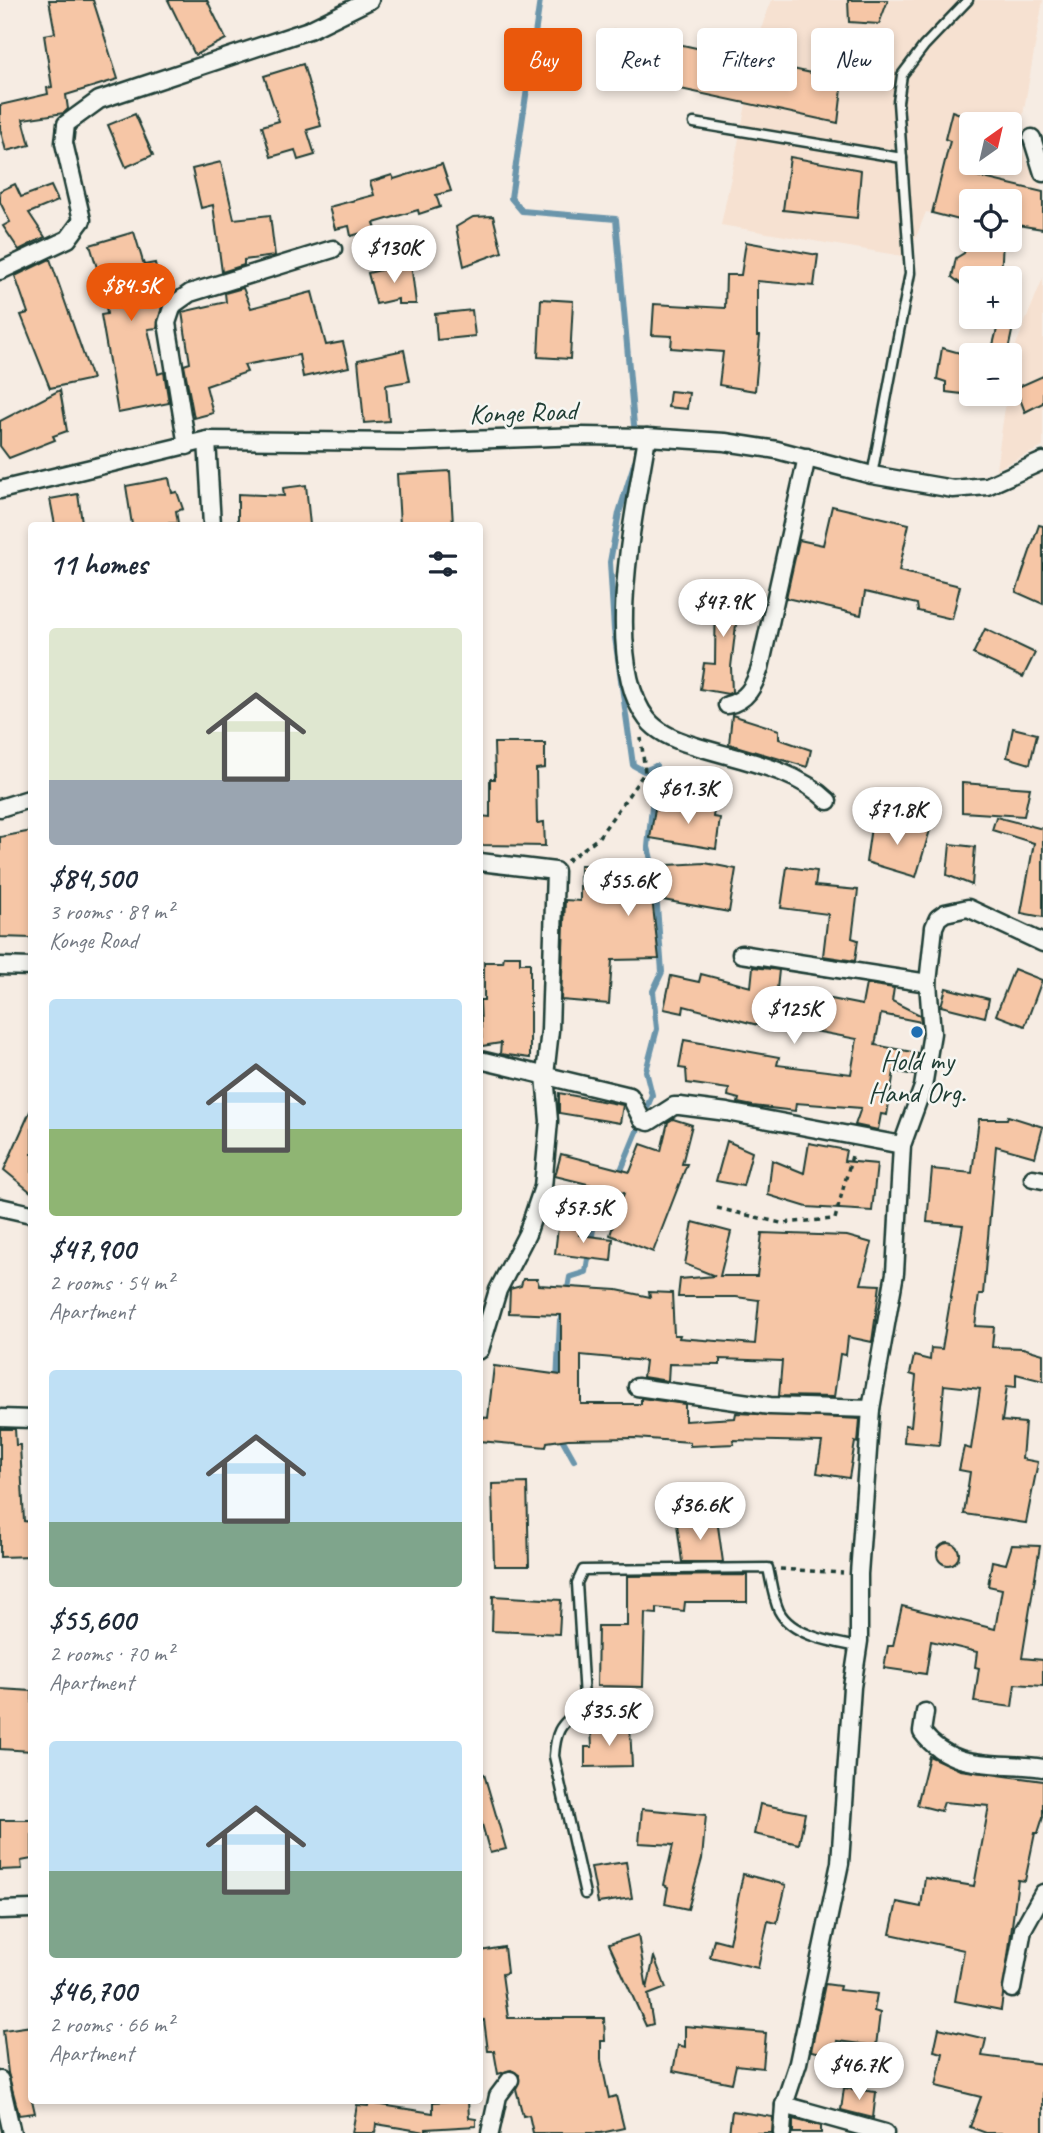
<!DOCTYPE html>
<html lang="en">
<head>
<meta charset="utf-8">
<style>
	body { margin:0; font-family:Caveat,sans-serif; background:#f6f6f7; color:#1f2937; height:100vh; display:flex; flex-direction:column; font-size:26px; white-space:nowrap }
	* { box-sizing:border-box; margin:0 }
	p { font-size:23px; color:#747a83 }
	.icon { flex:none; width:38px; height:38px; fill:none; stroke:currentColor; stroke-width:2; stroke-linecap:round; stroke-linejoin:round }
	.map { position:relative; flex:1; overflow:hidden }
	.details { position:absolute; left:28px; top:522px; width:455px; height:1582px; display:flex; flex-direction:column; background:#fff; border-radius:7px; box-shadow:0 4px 10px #0003 }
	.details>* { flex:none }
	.guide { position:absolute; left:504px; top:28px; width:434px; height:63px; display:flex; gap:14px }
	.needle { width:46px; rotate:34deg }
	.buttons { position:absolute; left:959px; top:112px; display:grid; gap:14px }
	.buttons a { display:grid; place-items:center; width:63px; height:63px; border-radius:7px; background:#fff; box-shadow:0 4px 10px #0003; font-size:35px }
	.price { position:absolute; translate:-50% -60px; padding:0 16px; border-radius:24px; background:#fff; color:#222; font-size:23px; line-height:46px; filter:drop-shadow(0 2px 4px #0008) }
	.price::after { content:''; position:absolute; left:50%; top:42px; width:21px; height:16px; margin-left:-10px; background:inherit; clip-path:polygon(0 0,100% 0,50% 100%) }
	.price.current { background:#ea580c; color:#fff }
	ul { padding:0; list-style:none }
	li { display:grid; align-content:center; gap:14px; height:371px; padding:0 21px }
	li span { display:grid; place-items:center; height:217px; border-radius:7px; color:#555 }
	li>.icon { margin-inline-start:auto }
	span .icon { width:126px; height:126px; fill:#fffc; stroke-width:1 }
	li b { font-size:30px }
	h2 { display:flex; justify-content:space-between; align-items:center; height:84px; padding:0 21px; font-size:30px }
	.chip { padding:0 24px; border-radius:7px; background:#fff; box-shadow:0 4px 10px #0003; font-size:24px; line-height:63px }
	.chip.current { background:#ea580c; color:#fff }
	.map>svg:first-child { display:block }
	.built { fill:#f6e1d1; fill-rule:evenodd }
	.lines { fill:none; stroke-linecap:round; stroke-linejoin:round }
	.stream { stroke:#6b95ab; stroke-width:6 }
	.building { fill:#f6c6a6; stroke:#1f3d34; stroke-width:2 }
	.service-casing { stroke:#1f3d34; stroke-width:13 }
	.minor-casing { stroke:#1f3d34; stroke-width:21 }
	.path { stroke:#1f3d34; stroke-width:3.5; stroke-dasharray:5 5; stroke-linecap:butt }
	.service { stroke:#f6f6f2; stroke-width:8 }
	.minor { stroke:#f6f6f2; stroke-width:16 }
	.poi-dot { fill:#1f6fb2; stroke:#f6f6f2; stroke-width:2.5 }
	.labels { text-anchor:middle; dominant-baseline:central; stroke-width:5; stroke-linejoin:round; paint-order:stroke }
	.street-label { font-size:28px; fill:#1f3d34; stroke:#f6f6f2 }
	.poi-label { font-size:28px; fill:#1f3d34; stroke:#f6f6f2 }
</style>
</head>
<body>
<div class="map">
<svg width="1043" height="2133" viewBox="0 0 1043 2133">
	<rect width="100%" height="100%" fill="#f6ece3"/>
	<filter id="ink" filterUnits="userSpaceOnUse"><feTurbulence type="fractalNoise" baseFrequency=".0143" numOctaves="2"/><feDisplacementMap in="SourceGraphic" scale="14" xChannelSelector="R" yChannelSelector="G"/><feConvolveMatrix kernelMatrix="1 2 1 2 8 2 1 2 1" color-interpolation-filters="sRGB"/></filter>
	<g filter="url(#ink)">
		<!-- built -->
		<g class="built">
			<path d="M772,0H1043L1018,144L1042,189L1028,226L1010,224V201H971V219L926,212L908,257L721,225L763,23ZM971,124H1010V163H971Z"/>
			<polygon points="1043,278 1043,447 996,469 1007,394 1010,394 1013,352"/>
		</g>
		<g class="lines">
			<!-- stream -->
			<g class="stream">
				<polyline points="540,0 511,198 522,211 616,219 634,425"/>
				<polyline points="635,461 619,513 610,562 614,630 633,765 644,771 656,766"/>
				<polyline points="654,872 648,847 656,766"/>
				<polyline points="619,1175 652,1095 646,1071 657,1029 653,991 662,972 656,893"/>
				<polyline points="591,1242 593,1229 616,1185"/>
				<polyline points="567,1294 570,1277 586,1272 589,1252"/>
				<polyline points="557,1383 560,1320 565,1312"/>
				<polyline points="560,1435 574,1460"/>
			</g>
		</g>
		<!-- building -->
		<g class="building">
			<polygon points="49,0 93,0 118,79 66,95 68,109 64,113 23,119 30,145 6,151 0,128 0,105 48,94 47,88 52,87 44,35 55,33"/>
			<polygon points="168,0 207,0 226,39 195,55"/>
			<polygon points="848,0 888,0 879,24 849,22"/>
			<polygon points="614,30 843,80 838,123 602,72"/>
			<polygon points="303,64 321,126 307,130 315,155 298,160 295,150 271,157 262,126 279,121 264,76"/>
			<polygon points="952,111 971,118 971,175 1043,192 1043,229 1010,224 1010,201 971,201 971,223 932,213 950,141 945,139"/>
			<polygon points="135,114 153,155 126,167 108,125"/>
			<polygon points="790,157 861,170 857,218 783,210"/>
			<polygon points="221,162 234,219 270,215 275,256 244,260 244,265 222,272 213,205 201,208 192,169"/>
			<polygon points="442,164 451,191 436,195 440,207 419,214 418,210 374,223 376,229 351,236 349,226 335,229 329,207 374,195 370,182 392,175 394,179"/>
			<polygon points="15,184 21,197 51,186 58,201 29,213 45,237 19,250 3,226 10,222 0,202 0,191"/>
			<polygon points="493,216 502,252 464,266 456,227 473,217"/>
			<polygon points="134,232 144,265 155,263 162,306 157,328 148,329 158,374 164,372 169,403 118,413 101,315 107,314 101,270 98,271 90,245"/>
			<polygon points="968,240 1003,240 1001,278 971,278 971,292 952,277 956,258 964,253"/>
			<polygon points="746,242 818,255 814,286 757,281 757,336 760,336 755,391 719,385 723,352 671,348 672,336 652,335 654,304 725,308 726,275 741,275"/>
			<polygon points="50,259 92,379 50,388 21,315 28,313 15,276"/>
			<polygon points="411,263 416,304 398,304 398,299 376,304 368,273"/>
			<polygon points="243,288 251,308 312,292 326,345 343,342 349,367 303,377 299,355 244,365 247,372 206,386 213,413 194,418 184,365 190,363 182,312 226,302 225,293"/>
			<polygon points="1010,292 1020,294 1007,355 997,355 993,345 1000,317 1010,317"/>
			<polygon points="541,299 573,301 570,359 538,357"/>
			<polygon points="472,310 475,336 437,340 435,314"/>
			<polygon points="942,348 971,356 971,395 946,392 946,382 937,379"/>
			<polygon points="404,350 410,381 386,385 389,421 364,423 358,360"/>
			<polygon points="1043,376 1043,403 1025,412 1016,388"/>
			<polygon points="60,390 67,431 53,436 55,440 9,458 0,446 0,421"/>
			<polygon points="670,391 689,393 687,409 668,407"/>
			<polygon points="450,471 453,525 400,525 397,474"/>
			<polygon points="169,478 172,493 177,492 183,509 176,511 178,523 132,525 126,486"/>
			<polygon points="306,485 310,525 238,525 238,494 284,496 283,488"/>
			<polygon points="78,494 82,522 55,525 50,499"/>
			<polygon points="832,506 909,524 899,571 960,586 952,619 918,611 917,604 865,592 861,615 786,598 799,540 823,545"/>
			<polygon points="1039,525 1043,526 1043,604 1016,592"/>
			<polygon points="716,581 741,582 731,667 732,692 728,694 700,689 704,663 715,664"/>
			<polygon points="985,629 1035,653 1023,677 973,654"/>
			<polygon points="732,715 779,730 779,739 811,750 807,767 729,744"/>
			<polygon points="1013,728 1037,734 1030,764 1007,757"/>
			<polygon points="494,743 545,743 545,768 536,769 537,823 544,822 545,846 480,845 480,816 490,817 490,779 495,779"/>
			<polygon points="962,783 1030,788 1024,816 962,812"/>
			<polygon points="691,799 715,803 713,817 720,818 716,849 650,838 655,809 688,814"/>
			<polygon points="996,817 1043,829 1043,917 1021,913 1034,843 992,830"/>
			<polygon points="872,820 930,830 916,877 866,862"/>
			<polygon points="32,831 32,938 0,937 0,837"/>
			<polygon points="950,844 975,847 972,885 947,875"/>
			<polygon points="705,863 736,869 729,912 652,898 659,959 612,960 609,1004 561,1000 565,900 580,901 580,865 613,865 613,868"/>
			<polygon points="787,867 817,871 815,886 858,890 852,938 858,940 855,961 823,956 828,914 781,908"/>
			<polygon points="504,956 520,956 520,963 530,963 530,1058 500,1054 501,1043 482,1046 480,1000 484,1000 484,962 503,962"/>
			<polygon points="753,967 779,970 776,999 823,1009 826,998 862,1005 866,984 894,988 892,1001 920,1015 921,1022 881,1014 875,1045 918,1053 914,1075 894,1071 887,1115 881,1114 878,1130 855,1125 861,1108 796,1103 795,1111 753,1106 738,1103 739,1099 728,1096 729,1089 687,1083 686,1069 679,1068 684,1040 779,1057 777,1065 851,1074 857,1039 793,1027 792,1032 785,1032 684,1006 683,1013 664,1009 671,976 699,982 701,974 751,987"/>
			<polygon points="1014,969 1042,980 1025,1026 996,1015"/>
			<polygon points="946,988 989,999 985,1017 941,1006"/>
			<polygon points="559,1093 623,1105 620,1123 559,1113"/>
			<polygon points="32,1107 32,1193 4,1170"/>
			<polygon points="1008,1116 1043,1127 1035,1157 996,1146 983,1294 979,1294 975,1326 994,1327 992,1347 1023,1348 1043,1354 1043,1381 1016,1374 1016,1387 1007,1386 1002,1421 1025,1423 1022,1459 1038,1462 1026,1523 964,1514 970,1472 959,1470 964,1447 971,1449 980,1389 944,1385 939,1445 904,1442 905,1425 911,1426 916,1376 910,1374 914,1356 930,1360 931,1348 942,1349 963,1225 927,1222 932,1169 972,1173 979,1119 1007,1119"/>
			<polygon points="673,1119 692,1125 682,1164 687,1164 653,1252 610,1235 624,1193 555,1176 561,1154 630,1172 641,1144 661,1151 668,1122"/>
			<polygon points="727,1141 752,1152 743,1186 716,1181"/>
			<polygon points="809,1143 846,1150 844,1161 877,1164 872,1211 807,1207 768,1195 772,1160 804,1173"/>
			<polygon points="693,1222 731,1232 720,1276 757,1276 762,1233 847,1236 872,1243 861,1284 880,1285 872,1342 848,1337 846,1355 840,1354 834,1397 779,1396 782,1361 720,1359 720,1365 669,1364 668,1381 643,1377 645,1361 581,1355 581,1404 641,1404 641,1398 685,1404 685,1421 735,1418 736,1413 860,1419 858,1443 855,1442 849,1478 817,1473 822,1442 733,1440 734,1444 690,1446 690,1442 635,1438 568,1439 547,1442 546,1447 480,1441 480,1417 488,1418 494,1366 561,1375 561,1315 509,1313 510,1289 521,1286 523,1279 537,1279 539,1285 617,1290 650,1297 649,1292 672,1293 674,1335 680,1335 679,1338 755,1344 759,1300 736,1297 678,1297 680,1279 715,1276 685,1264"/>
			<polygon points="558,1227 580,1229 579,1235 613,1239 611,1261 555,1254"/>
			<polygon points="0,1429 15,1429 16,1445 20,1445 24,1521 32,1522 32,1556 0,1557"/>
			<polygon points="527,1483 529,1566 494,1566 492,1484"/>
			<polygon points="717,1519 723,1562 682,1562 677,1524"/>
			<circle cx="948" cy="1554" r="11"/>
			<polygon points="1012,1545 1040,1546 1022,1658 1043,1660 1043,1686 1015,1684 1012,1707 974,1702 979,1668 975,1667 977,1652 931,1641 926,1674 884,1668 888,1646 893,1646 902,1606 995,1629 1002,1589 988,1586 992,1561 1006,1564"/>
			<polygon points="747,1575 747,1602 685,1602 684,1611 657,1608 657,1614 645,1613 643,1687 597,1686 598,1626 627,1626 627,1576"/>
			<polygon points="493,1596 561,1600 559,1634 492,1631"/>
			<polygon points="0,1689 32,1691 32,1751 0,1749"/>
			<polygon points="630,1727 632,1766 585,1767 585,1747 592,1747 591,1728"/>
			<polygon points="929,1756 960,1770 1043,1781 1043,1817 1038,1833 1035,1833 1025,1881 1018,1880 1001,2010 955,2001 964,1950 890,1934 897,1902 921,1907 925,1878 974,1886 989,1806 944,1802 941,1811 917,1805"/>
			<polygon points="484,1774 506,1849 490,1853 480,1817 480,1775"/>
			<polygon points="760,1804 805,1813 799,1844 754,1834"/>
			<polygon points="642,1809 706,1815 702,1859 688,1909 665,1904 668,1887 664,1885 673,1845 639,1843"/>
			<polygon points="0,1820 32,1820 32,1859 21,1861 22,1869 0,1870"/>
			<polygon points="626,1862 632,1898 598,1903 591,1867"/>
			<polygon points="743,1874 786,1885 777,1923 768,1921 758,1968 710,1957 714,1939 729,1943"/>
			<polygon points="638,1935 647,1989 654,1957 666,1988 648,1995 653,2024 646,2026 609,1944"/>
			<polygon points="504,1947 507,1973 502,1974 508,2018 604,2018 605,2041 601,2041 601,2060 609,2098 616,2096 624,2128 601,2133 533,2133 529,2115 523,2116 516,2089 519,2075 511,2070 498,2074 494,2051 488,2051 484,2020 480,2021 480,1951"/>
			<polygon points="825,1984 840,1986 839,1990 877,1994 874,2011 880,2013 876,2046 837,2041 836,2055 811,2051"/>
			<polygon points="32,2026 32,2100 35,2113 19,2115 8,2073 3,2030"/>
			<polygon points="685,2026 766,2033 763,2068 736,2065 732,2083 673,2071 678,2045 685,2047"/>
			<polygon points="939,2028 986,2039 982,2056 1043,2064 1043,2133 986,2133 970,2127 981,2097 936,2086 943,2053 934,2051"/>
			<polygon points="844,2088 876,2092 873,2118 841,2110"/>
			<polygon points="468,2100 469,2118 476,2119 476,2126 426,2129 426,2132 376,2124 375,2133 352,2133 357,2105 368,2106 369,2103 433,2113 433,2102"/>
			<polygon points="732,2111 773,2117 772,2133 729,2133"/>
			<polygon points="793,2119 821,2126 821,2133 793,2133"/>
		</g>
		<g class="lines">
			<!-- service casing -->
			<g class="service-casing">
				<g id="service">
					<polyline points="694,123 902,158"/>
					<polyline points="872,475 910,273 898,102 902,75 924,46 968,0"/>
					<path d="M585,1894L554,1756C557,1714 571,1727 584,1698L577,1583L583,1570L768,1568C771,1581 773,1598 779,1611C792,1636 833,1642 858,1647"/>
				</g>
			</g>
			<!-- minor casing -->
			<g class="minor-casing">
				<g id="minor">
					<polyline points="1032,138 1043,173"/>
					<polyline points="0,271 68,239 82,220 64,143 66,124 99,100 309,30 370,0"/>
					<path d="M647,437C636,506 601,660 647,719C658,733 675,740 692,745C738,760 793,767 828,801"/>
					<polyline points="207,440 212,525"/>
					<polyline points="187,446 167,323 173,305 190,293 333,249"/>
					<polyline points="0,490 207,440 411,442 582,436 647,437 725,442 777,450 872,475 953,489 987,486 1043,461"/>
					<path d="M727,705C747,701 754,686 760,668L807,457"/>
					<polyline points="0,808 32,798"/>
					<polyline points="480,862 555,871 550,1030 545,1075 549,1121 543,1187 527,1234 498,1290 480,1350"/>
					<polyline points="741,954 928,983"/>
					<polyline points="0,966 32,967"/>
					<polyline points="480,1060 630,1096 642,1120 649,1122 674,1106 680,1106 727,1112 902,1145"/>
					<polyline points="1033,1178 1043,1180"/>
					<polyline points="0,1207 31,1214"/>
					<polyline points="637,1387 770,1406 871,1409"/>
					<polyline points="0,1418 32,1419"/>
					<path d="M925,1712L922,1732C952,1773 999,1761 1043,1768"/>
					<polyline points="0,1910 32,1909"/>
					<polyline points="1012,1989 1023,1929 1043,1893"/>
					<polyline points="0,2080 12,2133"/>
					<polyline points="784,2105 885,2133"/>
					<polyline points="490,2133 498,2096 510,2080"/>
					<polyline points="782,2133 784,2105 798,2063 840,1863 852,1687 859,1641 859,1574 871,1409 895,1273 902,1145 923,1087 932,1033 928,983 934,927 938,918 945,913 968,908 1043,943"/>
				</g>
			</g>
			<!-- path -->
			<g class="path">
				<polyline points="567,861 598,838 645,772 641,738"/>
				<polyline points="717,1208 781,1223 835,1219 853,1152"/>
				<polyline points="780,1569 843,1573"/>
			</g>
			<!-- service -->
			<use href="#service" class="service"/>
			<!-- minor -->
			<use href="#minor" class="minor"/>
		</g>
	</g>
	<!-- markers -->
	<circle class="poi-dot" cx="917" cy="1032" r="7"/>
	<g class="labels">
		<!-- street labels -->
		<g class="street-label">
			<text transform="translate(523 412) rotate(-2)">Konge Road</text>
		</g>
		<!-- poi labels -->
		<g class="poi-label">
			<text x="917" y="1060">Hold my<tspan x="917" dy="32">Hand Org.</tspan></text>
		</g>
	</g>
</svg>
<div class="buttons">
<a><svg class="needle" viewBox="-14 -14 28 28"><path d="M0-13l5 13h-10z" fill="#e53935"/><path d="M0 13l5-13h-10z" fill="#747a83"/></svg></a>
<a><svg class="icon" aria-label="locate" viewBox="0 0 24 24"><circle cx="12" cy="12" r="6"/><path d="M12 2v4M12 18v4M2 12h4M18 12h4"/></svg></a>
<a>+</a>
<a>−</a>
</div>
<b class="price" style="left:394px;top:285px">$130K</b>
<b class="price current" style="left:131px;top:323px">$84.5K</b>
<b class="price" style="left:723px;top:639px">$47.9K</b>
<b class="price" style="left:688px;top:826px">$61.3K</b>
<b class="price" style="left:897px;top:847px">$71.8K</b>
<b class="price" style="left:628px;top:918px">$55.6K</b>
<b class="price" style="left:794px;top:1046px">$125K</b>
<b class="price" style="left:583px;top:1245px">$57.5K</b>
<b class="price" style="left:700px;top:1542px">$36.6K</b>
<b class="price" style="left:609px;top:1748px">$35.5K</b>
<b class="price" style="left:859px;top:2102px">$46.7K</b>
<div class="guide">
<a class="chip current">Buy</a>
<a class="chip">Rent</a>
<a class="chip">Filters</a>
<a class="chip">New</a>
</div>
<section class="details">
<h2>11 homes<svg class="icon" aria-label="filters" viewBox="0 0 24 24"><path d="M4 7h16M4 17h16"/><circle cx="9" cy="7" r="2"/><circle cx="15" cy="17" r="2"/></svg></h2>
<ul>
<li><span style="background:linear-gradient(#dfe7d0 70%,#9aa5b1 0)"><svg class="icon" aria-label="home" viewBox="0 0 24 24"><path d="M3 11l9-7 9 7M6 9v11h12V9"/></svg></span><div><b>$84,500</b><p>3 rooms · 89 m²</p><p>Konge Road</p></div></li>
<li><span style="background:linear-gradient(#bfe0f5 60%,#8fb573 0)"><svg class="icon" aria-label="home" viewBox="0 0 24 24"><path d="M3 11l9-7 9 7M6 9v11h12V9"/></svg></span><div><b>$47,900</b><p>2 rooms · 54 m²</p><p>Apartment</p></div></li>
<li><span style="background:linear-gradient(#bfe0f5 70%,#7fa58c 0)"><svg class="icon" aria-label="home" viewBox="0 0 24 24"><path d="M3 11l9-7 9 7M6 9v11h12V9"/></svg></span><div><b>$55,600</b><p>2 rooms · 70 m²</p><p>Apartment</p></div></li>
<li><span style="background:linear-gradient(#bfe0f5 60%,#7fa58c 0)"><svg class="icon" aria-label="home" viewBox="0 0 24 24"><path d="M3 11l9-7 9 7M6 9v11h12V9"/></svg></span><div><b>$46,700</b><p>2 rooms · 66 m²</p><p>Apartment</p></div></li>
</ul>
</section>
</div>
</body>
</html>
